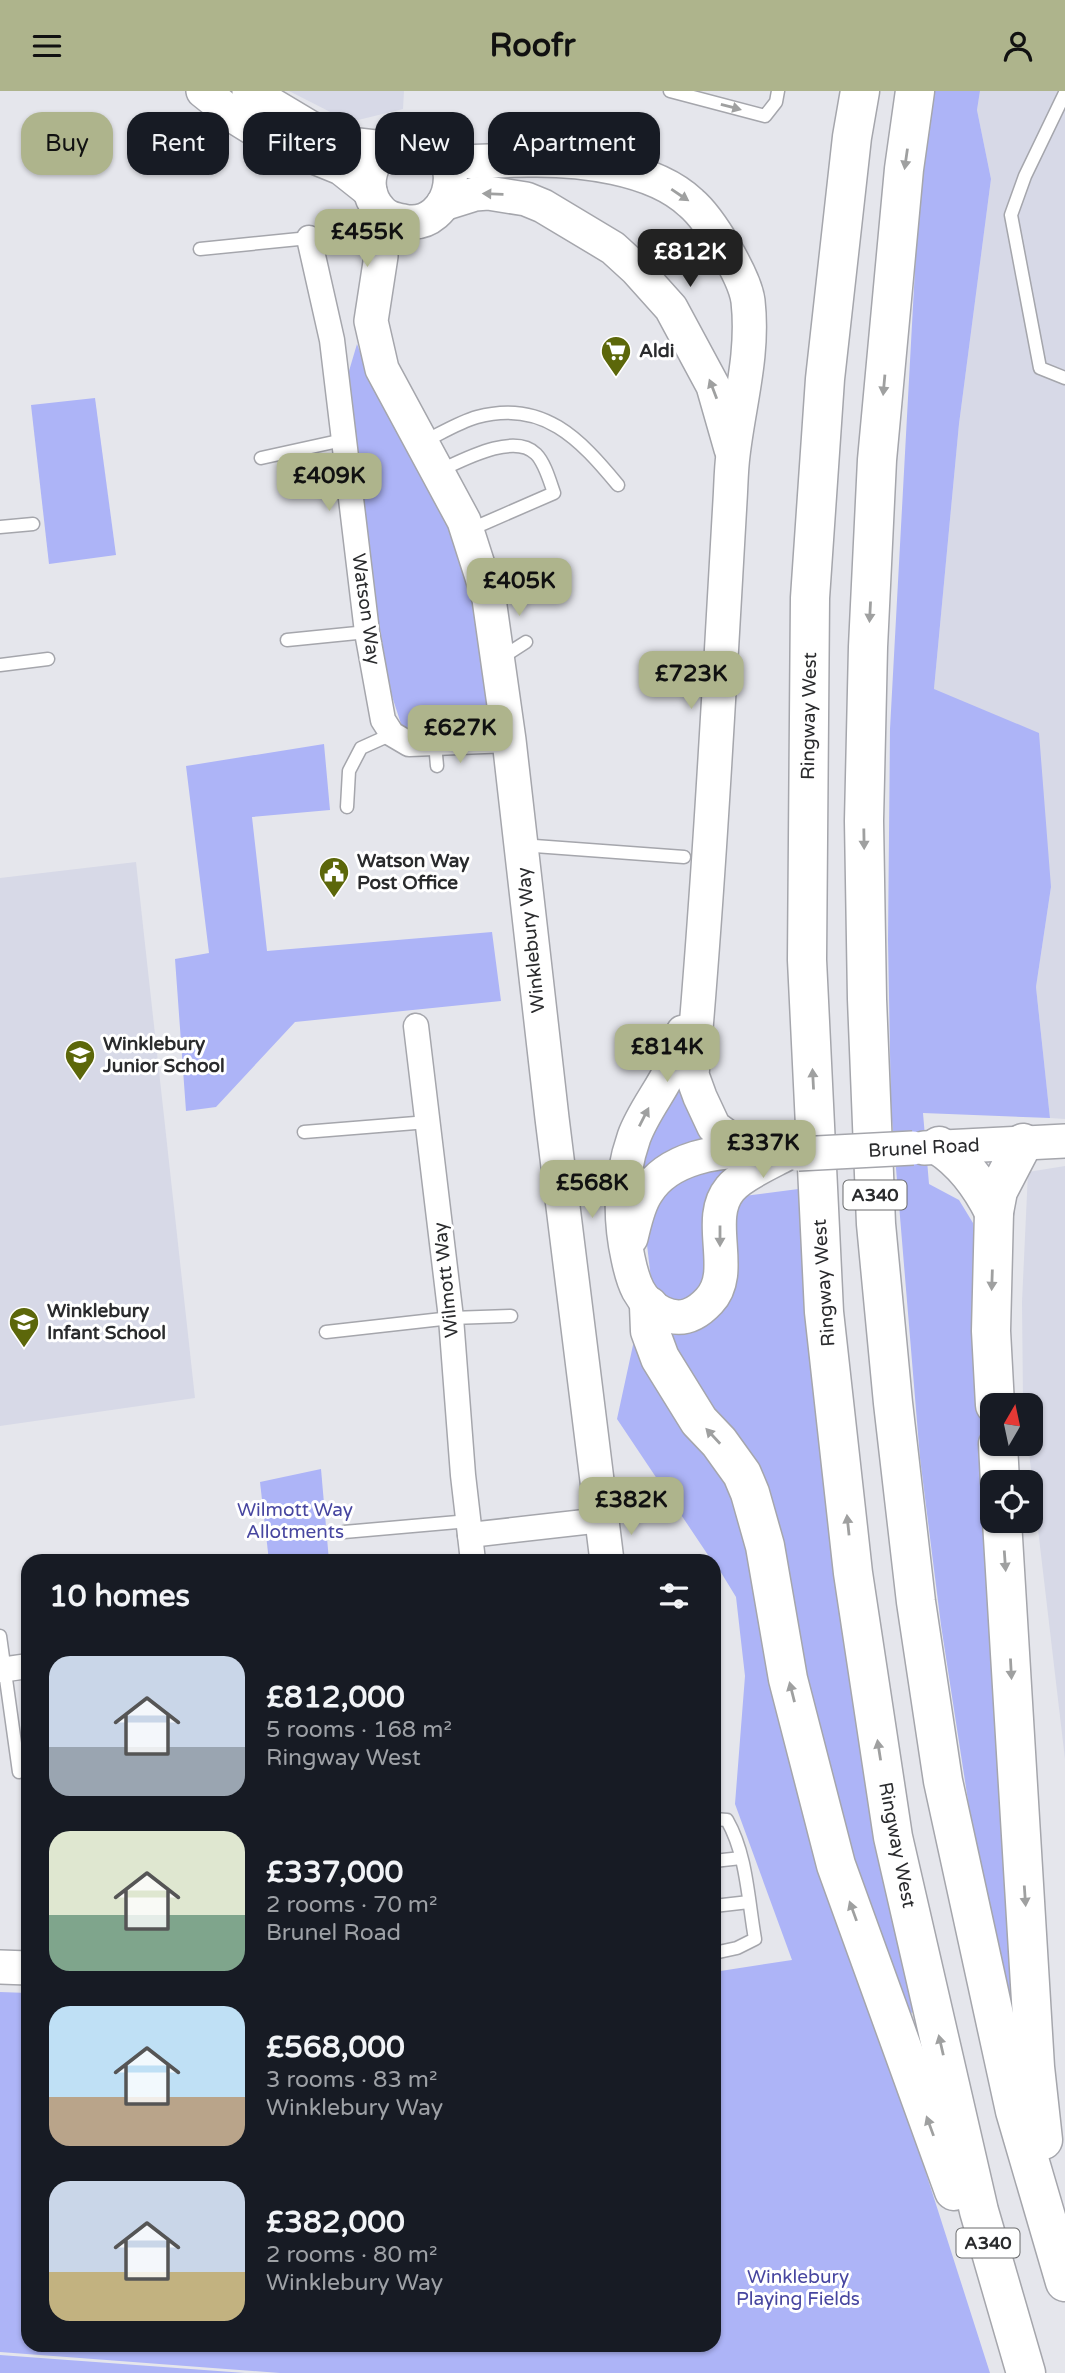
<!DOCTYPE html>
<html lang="en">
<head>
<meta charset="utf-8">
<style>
	body { margin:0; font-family:"Varela Round",sans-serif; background:#242831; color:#f1f3f6; height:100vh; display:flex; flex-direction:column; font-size:26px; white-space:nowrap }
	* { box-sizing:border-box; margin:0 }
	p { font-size:23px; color:#9ea1a6 }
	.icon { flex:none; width:38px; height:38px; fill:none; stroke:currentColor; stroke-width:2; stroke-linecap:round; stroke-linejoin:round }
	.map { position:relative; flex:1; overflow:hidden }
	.sheet { position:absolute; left:21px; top:1463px; width:700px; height:798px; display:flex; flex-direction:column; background:#171b24; border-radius:21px; box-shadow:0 2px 5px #0004 }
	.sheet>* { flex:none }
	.guide { position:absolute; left:21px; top:21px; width:700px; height:63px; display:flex; gap:14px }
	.needle { width:46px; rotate:9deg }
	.controls { position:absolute; left:980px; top:1302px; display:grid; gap:14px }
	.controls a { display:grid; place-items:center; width:63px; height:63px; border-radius:14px; background:#171b24; box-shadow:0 2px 5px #0004; font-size:35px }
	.price { position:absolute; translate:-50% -60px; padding:0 16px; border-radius:14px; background:#aeb48c; color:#111; font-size:23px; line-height:46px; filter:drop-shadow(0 2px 4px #0008) }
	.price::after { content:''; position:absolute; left:50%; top:42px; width:21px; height:16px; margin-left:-10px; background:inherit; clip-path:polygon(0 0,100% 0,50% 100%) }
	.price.on { background:#222; color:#fff }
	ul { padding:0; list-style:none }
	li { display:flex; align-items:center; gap:21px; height:175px; padding:0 28px }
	li span { display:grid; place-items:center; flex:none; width:196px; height:140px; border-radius:21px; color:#555 }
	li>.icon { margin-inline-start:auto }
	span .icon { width:84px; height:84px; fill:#fffc; stroke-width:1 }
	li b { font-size:30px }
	h2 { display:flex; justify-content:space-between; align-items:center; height:84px; padding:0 28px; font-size:30px }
	.chip { padding:0 24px; border-radius:21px; background:#171b24; box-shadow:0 2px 5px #0004; font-size:24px; line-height:63px }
	.chip.on { background:#aeb48c; color:#111 }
	header { display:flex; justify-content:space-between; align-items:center; height:91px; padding:0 28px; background:#aeb48c; color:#111; font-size:32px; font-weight:700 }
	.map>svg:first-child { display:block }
	.built { fill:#d7d9e7 }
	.green { fill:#adb4f7 }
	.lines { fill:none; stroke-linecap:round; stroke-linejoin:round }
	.lane-casing { stroke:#a5a6ac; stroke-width:15 }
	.street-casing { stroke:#a5a6ac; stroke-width:27 }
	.secondary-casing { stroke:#a5a6ac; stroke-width:36 }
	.primary-casing { stroke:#a5a6ac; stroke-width:41 }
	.lane { stroke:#fff; stroke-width:12 }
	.street { stroke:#fff; stroke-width:24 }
	.secondary { stroke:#fff; stroke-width:33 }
	.primary { stroke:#fff; stroke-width:38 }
	.secondary-bridge-casing { stroke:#a5a6ac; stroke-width:36; stroke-linecap:butt }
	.secondary-bridge { stroke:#fff; stroke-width:33 }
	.oneway { fill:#9fa0a0 }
	.labels { text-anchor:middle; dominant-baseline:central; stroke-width:6; stroke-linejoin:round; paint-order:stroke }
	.shield { fill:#fff; stroke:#6a6b6c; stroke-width:2 }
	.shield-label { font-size:18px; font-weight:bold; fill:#2a2b2d }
	.poi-label { font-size:19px; font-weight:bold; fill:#2a2b2d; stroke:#fff; text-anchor:start }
	.street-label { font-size:19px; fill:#2a2b2d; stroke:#fff }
	.park-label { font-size:19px; fill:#4746a0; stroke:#fff }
</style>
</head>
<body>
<header><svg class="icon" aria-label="menu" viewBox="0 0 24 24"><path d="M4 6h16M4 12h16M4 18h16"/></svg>Roofr<svg class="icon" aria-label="person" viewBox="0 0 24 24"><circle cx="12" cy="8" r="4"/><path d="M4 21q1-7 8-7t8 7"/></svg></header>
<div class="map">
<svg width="1065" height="2282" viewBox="0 0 1065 2282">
	<rect width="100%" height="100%" fill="#e5e6ec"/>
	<!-- built -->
	<g class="built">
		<polygon points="289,0 404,0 403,18 350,31"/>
		<polygon points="980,0 1065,0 1065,1028 1050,1027 1036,896 1051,796 934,598 959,333 991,88 977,19"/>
		<polygon points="136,771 195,1307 0,1335 0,787"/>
		<polygon points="1065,1075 1065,1668 1028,1353 1031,1353 1031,1314 1024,1314 1023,1310 1022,1211 1028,1081"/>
	</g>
	<!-- green -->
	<g class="green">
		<polygon points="933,0 980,0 977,19 991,88 959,333 934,598 1039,642 1051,796 1036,896 1050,1027 923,1022 929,1093 959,1109 973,1132 1030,1991 983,1807 941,1534 920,1367 891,1017 888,849 890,638 918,123"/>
		<polygon points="357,253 369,284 470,471 491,614 486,632 444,642 403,639 390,599 355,386 343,349 349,280"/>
		<polygon points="95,307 116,464 49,473 31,314"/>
		<polygon points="324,653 330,719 252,726 267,860 492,841 501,910 295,931 216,1016 186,1020 175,868 209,862 186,675"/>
		<polygon points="677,990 719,1057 637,1082 648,1042"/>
		<polygon points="722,1077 733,1079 705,1199 674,1213 652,1197 646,1145 657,1115 667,1101 689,1085"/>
		<polygon points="806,1097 914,1906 913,1921 901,1927 893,1979 990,2282 280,2282 0,2261 0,1901 28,1902 28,2254 714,2254 714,1881 792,1869 735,1713 745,1585 736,1506 714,1470 712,1470 617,1328 638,1231 701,1230 736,1106"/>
		<polygon points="321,1378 329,1470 269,1470 260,1391"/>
		<polygon points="0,2264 245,2282 0,2282"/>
	</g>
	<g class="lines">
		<!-- lane casing -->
		<g class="lane-casing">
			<g id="lane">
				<polyline points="670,0 765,25 776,11 778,0"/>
				<polyline points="1065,2 1025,85 1011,124 1040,277 1065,287"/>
				<polyline points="200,158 309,147"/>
				<path d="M423,351C440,343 459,331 477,326C543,308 580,348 618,394"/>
				<polyline points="261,367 343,349"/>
				<path d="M439,380C463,369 514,341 536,363C545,372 550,391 554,402L469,439"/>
				<polyline points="0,436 33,433"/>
				<polyline points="287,549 367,541"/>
				<polyline points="501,567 526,551"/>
				<polyline points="0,574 48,568"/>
				<polyline points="435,652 437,675"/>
				<polyline points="347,716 349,680 361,657 392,643"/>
				<polyline points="521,754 684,766"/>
				<polyline points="304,1041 428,1031"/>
				<polyline points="326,1241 451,1227 511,1225"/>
				<polyline points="344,1441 469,1430"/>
				<polyline points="0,1545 19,1681"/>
				<path d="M714,1728L727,1729C747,1764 748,1809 755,1848L737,1857L714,1862"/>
				<polyline points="714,1770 741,1767"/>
				<polyline points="714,1815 749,1811"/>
			</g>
		</g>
		<!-- street casing -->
		<g class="street-casing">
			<g id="street">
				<polyline points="309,147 332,249 367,541 383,629 392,643 409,653 509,649"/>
				<polyline points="416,935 451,1227 463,1384 473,1470"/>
				<polyline points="470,1444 602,1429"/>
				<polyline points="0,1579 28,1575"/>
			</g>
		</g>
		<!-- secondary casing -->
		<g class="secondary-casing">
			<g id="secondary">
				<polyline points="203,0 238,28 272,49 341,77 370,100"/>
				<polyline points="249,0 309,36 349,53 384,57"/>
				<path d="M406,47C476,50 454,142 403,130C393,128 385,126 379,118C357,92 375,54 406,47Z"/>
				<path d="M447,70C475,72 500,69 528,69C578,68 653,76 691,112C710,128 745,186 748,210C754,264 739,312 733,364C731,379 731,395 730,410C719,601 709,793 692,984L700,1006L714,1036L748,1061"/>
				<polyline points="443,113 475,103 488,102 526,108 543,115 613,157 636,178 671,217 713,295 731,358"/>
				<polyline points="382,122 381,165 371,230 382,278 464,430 489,508 509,649 552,1027 607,1470"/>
				<path d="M683,941C680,952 677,965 672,976C661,1000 643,1021 634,1046C620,1086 619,1126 628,1167C633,1191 639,1211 662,1222C681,1231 696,1224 709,1210C737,1181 704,1129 730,1098C740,1085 769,1072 784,1064"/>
				<polyline points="924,1057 1065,1050"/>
				<path d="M631,1147C635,1131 638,1114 647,1101C668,1067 719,1058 755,1061"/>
				<polyline points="0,1876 28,1877"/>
			</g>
		</g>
		<!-- primary casing -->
		<g class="primary-casing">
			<g id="primary">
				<polyline points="860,0 852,46 825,288 810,507 807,869 824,1221 853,1482 893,1746 979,2120 1026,2282"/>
				<polyline points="915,0 904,78 877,369 868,556 864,730 867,908 876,1133 893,1312 916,1511 943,1690 1015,2020 1065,2191"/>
				<path d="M939,1055C964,1071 981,1095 994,1121"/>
				<polyline points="649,1215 650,1240 660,1267 699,1330 719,1351 742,1383 750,1402 765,1455 788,1588 836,1774 954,2100"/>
				<polyline points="995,1314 991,1240 994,1121 998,1100 1023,1052"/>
				<polyline points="998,1353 1000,1391"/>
				<polyline points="1002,1430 1035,1976 1043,2049"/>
			</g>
		</g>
		<!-- lane -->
		<use href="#lane" class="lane"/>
		<!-- street -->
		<use href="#street" class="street"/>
		<!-- secondary -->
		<use href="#secondary" class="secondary"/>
		<!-- primary -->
		<use href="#primary" class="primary"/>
		<!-- secondary-bridge casing -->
		<g class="secondary-bridge-casing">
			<polyline id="secondary-bridge" points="798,1063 913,1057"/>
		</g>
		<!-- secondary-bridge -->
		<use href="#secondary-bridge" class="secondary-bridge"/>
	</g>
	<!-- one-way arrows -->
	<defs><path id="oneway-solid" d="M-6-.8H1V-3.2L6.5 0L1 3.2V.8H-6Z" transform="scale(1.75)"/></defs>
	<g class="oneway">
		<use href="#oneway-solid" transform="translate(731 16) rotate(15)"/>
		<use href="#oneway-solid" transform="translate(906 68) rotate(98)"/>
		<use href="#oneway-solid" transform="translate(493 103) rotate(-178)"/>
		<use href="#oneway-solid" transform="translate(680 104) rotate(34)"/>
		<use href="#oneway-solid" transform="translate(884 294) rotate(95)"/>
		<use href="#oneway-solid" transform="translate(713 298) rotate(-111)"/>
		<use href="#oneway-solid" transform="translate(870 521) rotate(93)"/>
		<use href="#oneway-solid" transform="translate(864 748) rotate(89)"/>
		<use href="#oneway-solid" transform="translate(813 988) rotate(-93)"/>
		<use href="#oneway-solid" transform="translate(644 1026) rotate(-63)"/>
		<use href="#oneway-solid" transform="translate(720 1145) rotate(90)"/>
		<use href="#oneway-solid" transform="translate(992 1189) rotate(92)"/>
		<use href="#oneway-solid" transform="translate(713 1345) rotate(-133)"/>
		<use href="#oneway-solid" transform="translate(848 1434) rotate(-96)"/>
		<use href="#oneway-solid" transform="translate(1005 1470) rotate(86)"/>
		<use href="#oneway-solid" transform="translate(1011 1578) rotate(87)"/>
		<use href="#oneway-solid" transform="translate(792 1601) rotate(-104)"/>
		<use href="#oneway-solid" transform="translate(879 1659) rotate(-99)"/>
		<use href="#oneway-solid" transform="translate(1025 1805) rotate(86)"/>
		<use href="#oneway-solid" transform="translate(853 1820) rotate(-110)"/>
		<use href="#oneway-solid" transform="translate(941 1954) rotate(-103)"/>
		<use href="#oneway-solid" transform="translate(930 2035) rotate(-110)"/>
	</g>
	<!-- icons -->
	<defs>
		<g id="supermarket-pin" transform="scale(1.575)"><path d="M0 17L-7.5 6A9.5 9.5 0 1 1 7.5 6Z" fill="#5c670a" stroke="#fff"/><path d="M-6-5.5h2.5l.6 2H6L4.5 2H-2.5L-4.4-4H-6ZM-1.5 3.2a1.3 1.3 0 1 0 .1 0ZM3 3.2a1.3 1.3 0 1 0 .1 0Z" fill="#fff"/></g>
		<g id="civic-pin" transform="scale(1.575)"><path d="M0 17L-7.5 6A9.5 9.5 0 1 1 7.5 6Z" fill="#5c670a" stroke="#fff"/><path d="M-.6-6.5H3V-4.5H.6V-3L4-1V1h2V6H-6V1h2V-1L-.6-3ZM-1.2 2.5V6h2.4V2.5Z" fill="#fff"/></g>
		<g id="school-pin" transform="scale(1.575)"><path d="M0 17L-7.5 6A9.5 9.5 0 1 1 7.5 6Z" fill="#5c670a" stroke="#fff"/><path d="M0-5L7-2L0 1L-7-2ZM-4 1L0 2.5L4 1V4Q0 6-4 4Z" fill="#fff"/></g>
	</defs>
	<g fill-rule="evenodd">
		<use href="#supermarket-pin" x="616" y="260"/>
		<use href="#civic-pin" x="334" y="781"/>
		<use href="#school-pin" x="80" y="964"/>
		<use href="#school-pin" x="24" y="1231"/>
	</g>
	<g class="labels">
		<!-- shield labels -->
		<g class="shield">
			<rect x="843.5" y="1089.5" width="63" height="29" rx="5"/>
			<rect x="956.5" y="2137.5" width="63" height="29" rx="5"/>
		</g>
		<g class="shield-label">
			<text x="875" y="1104">A340</text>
			<text x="988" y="2152">A340</text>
		</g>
		<!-- poi labels -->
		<g class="poi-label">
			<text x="639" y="260">Aldi</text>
			<text x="357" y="770">Watson Way<tspan x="357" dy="22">Post Office</tspan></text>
			<text x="103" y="953">Winklebury<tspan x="103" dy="22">Junior School</tspan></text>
			<text x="47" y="1220">Winklebury<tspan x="47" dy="22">Infant School</tspan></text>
		</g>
		<!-- street labels -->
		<g class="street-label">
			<text transform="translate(366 518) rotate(82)">Watson Way</text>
			<text transform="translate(809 625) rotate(-89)">Ringway West</text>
			<text transform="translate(531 849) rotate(-96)">Winklebury Way</text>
			<text transform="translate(924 1057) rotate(-3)">Brunel Road</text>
			<text transform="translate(446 1189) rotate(-96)">Wilmott Way</text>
			<text transform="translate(824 1192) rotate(-94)">Ringway West</text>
			<text transform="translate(897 1754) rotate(79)">Ringway West</text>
		</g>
		<!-- park labels -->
		<g class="park-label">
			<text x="295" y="1419">Wilmott Way<tspan x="295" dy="22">Allotments</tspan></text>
			<text x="798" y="2186">Winklebury<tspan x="798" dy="22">Playing Fields</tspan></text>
		</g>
	</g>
</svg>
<div class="controls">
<a><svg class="needle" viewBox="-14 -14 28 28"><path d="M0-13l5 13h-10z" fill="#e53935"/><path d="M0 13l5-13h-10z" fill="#9ea1a6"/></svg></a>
<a><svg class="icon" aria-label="locate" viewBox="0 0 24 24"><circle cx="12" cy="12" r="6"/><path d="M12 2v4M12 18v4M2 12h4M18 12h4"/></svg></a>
</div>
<b class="price" style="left:367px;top:178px">£455K</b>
<b class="price on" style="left:690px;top:198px">£812K</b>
<b class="price" style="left:329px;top:422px">£409K</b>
<b class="price" style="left:519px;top:527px">£405K</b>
<b class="price" style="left:691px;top:620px">£723K</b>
<b class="price" style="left:460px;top:674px">£627K</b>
<b class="price" style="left:667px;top:993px">£814K</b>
<b class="price" style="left:763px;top:1089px">£337K</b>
<b class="price" style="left:592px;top:1129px">£568K</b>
<b class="price" style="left:631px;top:1446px">£382K</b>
<div class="guide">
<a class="chip on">Buy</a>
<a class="chip">Rent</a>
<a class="chip">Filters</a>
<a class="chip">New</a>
<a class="chip">Apartment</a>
</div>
<section class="sheet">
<h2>10 homes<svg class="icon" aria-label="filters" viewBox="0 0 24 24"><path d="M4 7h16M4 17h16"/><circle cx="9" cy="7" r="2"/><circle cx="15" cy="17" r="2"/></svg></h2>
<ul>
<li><span style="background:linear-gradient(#c9d6e8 65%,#9aa5b1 0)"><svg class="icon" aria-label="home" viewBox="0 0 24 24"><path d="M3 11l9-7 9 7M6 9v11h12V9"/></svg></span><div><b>£812,000</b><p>5 rooms · 168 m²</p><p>Ringway West</p></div></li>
<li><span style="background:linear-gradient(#dfe7d0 60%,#7fa58c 0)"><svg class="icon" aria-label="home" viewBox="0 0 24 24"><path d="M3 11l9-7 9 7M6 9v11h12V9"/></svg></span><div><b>£337,000</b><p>2 rooms · 70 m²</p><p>Brunel Road</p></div></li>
<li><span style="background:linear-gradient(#bfe0f5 65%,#b9a48a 0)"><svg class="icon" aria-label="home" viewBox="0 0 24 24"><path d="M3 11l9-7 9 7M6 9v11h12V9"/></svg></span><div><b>£568,000</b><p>3 rooms · 83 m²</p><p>Winklebury Way</p></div></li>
<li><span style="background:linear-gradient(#c9d6e8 65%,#c2b280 0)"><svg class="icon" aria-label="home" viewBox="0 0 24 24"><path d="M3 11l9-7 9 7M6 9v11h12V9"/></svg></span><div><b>£382,000</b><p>2 rooms · 80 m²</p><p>Winklebury Way</p></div></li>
</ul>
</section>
</div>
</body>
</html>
